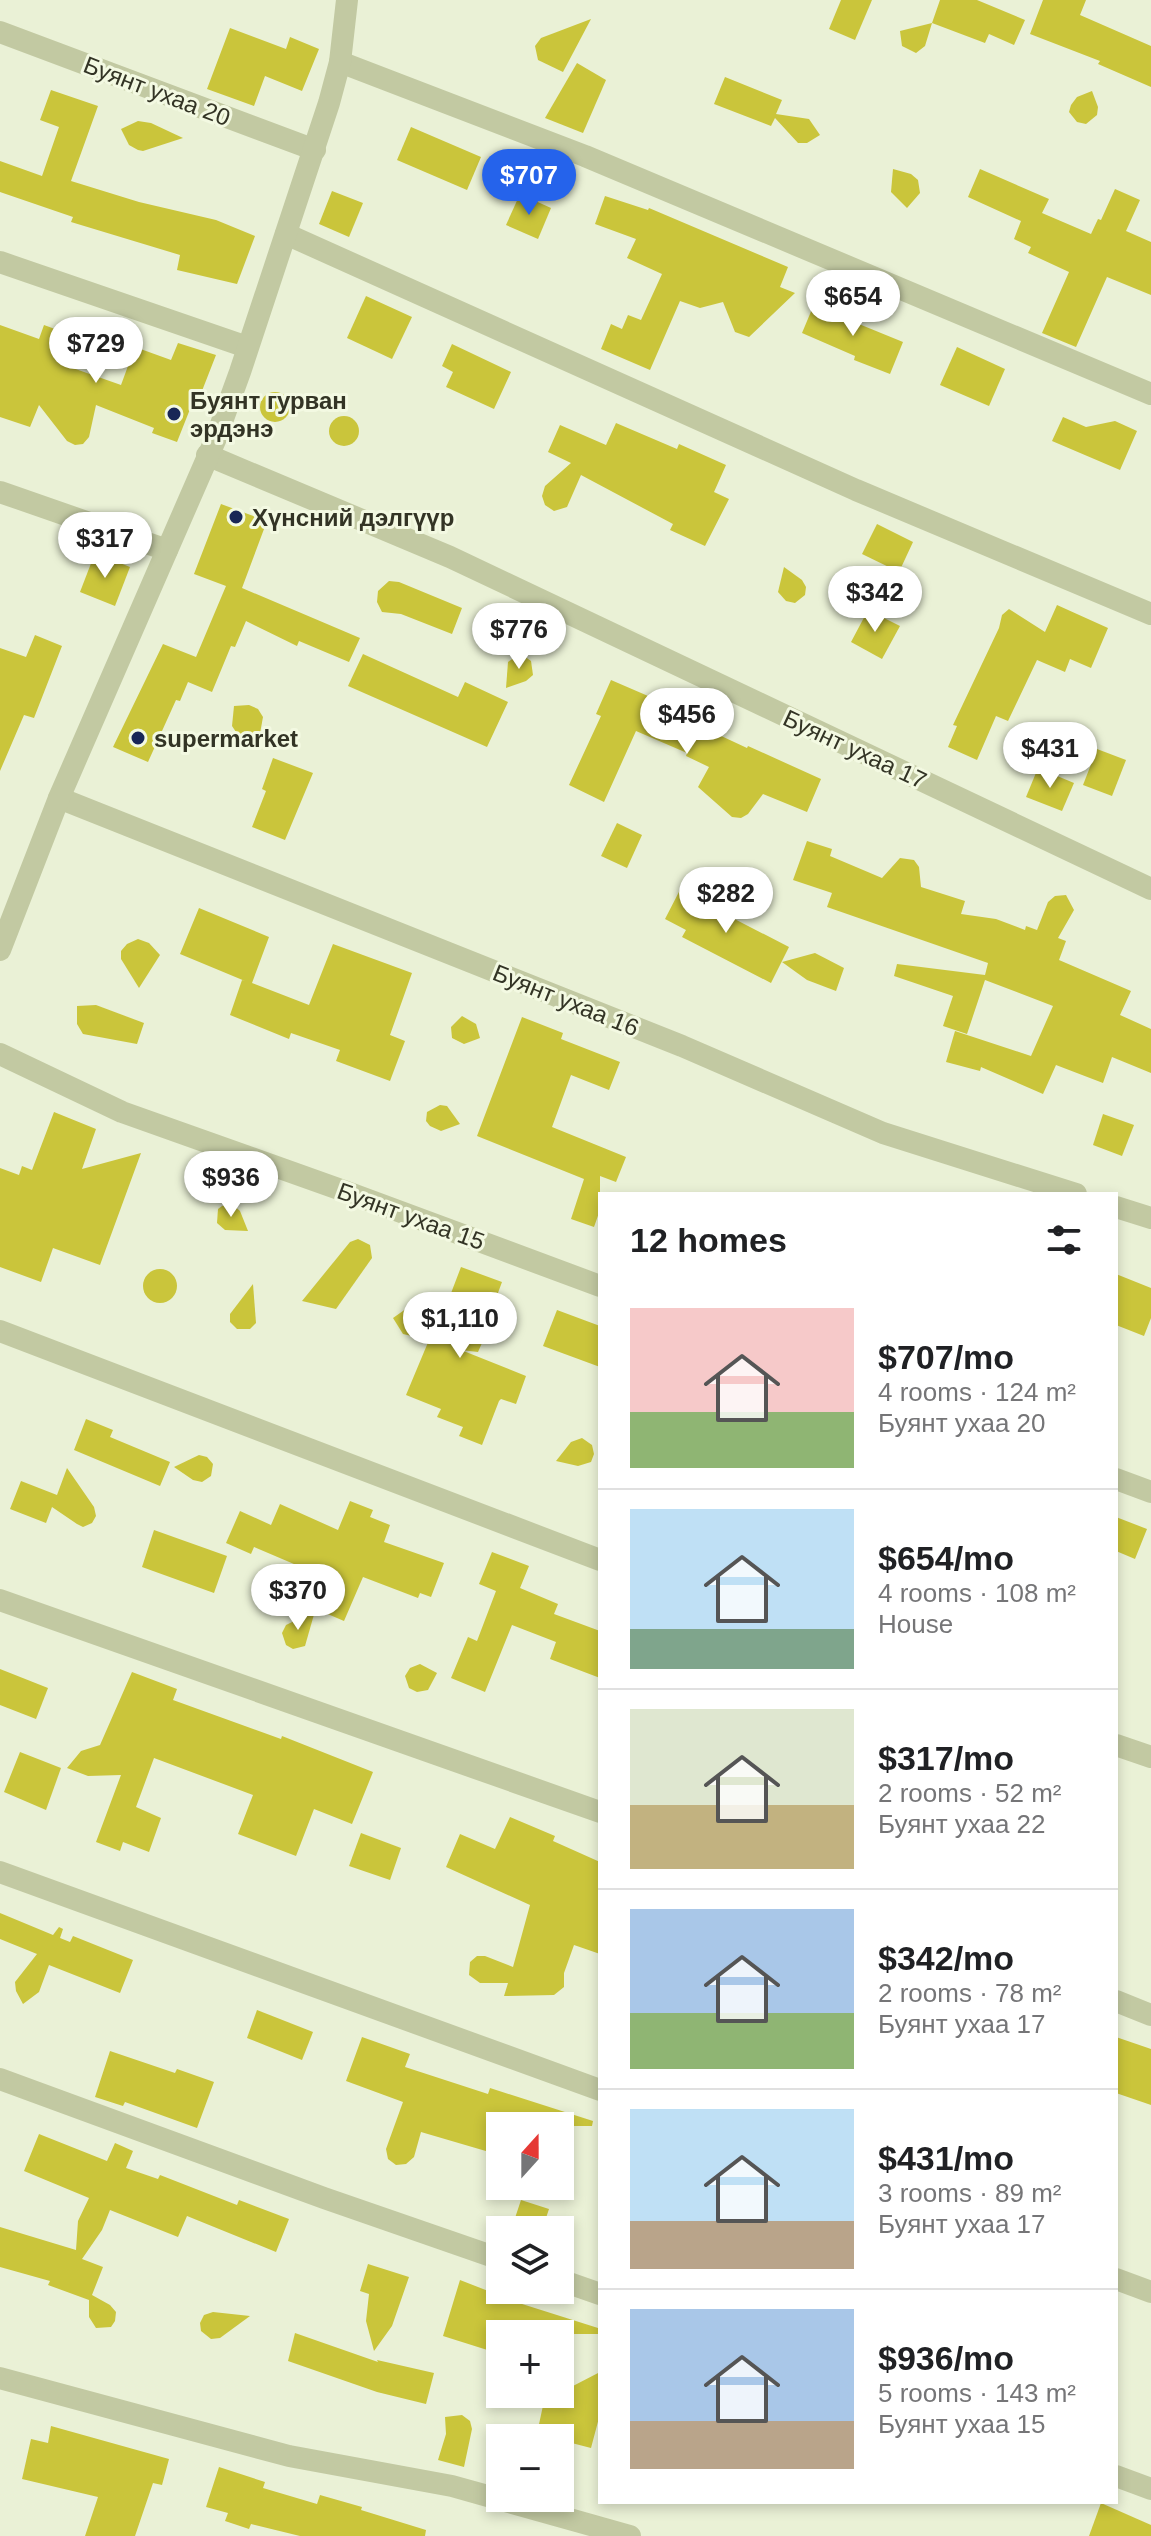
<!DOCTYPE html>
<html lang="en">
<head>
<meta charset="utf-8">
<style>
	body { margin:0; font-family:Arial,sans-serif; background:#f2f2f2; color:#202124; height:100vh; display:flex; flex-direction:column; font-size:30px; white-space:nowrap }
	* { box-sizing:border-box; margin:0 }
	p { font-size:26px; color:#757577 }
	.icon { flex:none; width:44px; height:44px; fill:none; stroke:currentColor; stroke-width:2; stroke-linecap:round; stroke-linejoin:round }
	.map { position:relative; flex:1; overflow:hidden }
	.side { position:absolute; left:598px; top:1192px; width:520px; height:1312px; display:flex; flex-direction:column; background:#fff; border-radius:0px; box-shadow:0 4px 12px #0003 }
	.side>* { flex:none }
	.needle { width:52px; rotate:21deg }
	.buttons { position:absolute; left:486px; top:2112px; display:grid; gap:16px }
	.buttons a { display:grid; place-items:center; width:88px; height:88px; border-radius:0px; background:#fff; box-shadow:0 4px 12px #0003; font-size:40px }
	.price { position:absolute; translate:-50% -68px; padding:0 18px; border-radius:28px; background:#fff; color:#222; font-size:26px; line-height:52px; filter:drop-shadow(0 2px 4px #0008) }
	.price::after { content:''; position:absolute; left:50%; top:48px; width:24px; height:18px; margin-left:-12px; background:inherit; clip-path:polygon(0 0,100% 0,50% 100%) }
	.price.active { background:#2563eb; color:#fff }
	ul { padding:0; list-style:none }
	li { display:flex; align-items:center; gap:24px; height:200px; padding:0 32px }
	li+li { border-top:2px solid #e0e0e0 }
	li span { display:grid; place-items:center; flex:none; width:224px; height:160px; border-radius:0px; color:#555 }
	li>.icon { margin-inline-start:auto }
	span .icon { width:96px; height:96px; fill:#fffc; stroke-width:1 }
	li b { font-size:34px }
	h2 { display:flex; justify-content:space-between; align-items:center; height:96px; padding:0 32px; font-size:34px }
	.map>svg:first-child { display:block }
	.building { fill:#cac53b }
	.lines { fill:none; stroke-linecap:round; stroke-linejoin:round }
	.minor { stroke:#c2c9a2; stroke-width:22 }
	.poi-dot { fill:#192656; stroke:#f3f9e2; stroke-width:3 }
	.labels { text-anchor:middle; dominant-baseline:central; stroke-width:6; stroke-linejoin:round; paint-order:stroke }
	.street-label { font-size:24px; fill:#333425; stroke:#f3f9e2 }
	.poi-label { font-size:24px; font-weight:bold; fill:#333425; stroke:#f3f9e2; text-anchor:start }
</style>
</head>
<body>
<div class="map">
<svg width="1151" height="2536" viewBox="0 0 1151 2536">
	<rect width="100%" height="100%" fill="#eaf1d6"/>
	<!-- building -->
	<g class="building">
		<polygon points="841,0 872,0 855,40 829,29"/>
		<polygon points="940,0 977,0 1025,20 1014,45 989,34 985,43 932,23 925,46 916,53 902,46 900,31 932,23"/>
		<polygon points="1043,0 1086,0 1080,15 1151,46 1151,87 1098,64 1100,61 1030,34"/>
		<polygon points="591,19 563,72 538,60 535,46 541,38"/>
		<polygon points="230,28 286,49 290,37 319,49 302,91 265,76 254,106 207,89"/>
		<polygon points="577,63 606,80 583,133 545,118"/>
		<polygon points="725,77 782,100 776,114 809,119 820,135 807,143 798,143 775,118 771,126 714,104"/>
		<polygon points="51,90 98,106 71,181 139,202 216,220 255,236 237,284 177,270 180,255 71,222 73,217 0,192 0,161 42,176 59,127 40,120"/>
		<polygon points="1092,91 1098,107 1097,115 1086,124 1077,122 1069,112 1071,105 1077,97"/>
		<polygon points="138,121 151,123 183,138 143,151 138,150 129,145 121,129"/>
		<polygon points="411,127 481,157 467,190 397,160"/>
		<polygon points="893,169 911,174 918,180 920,193 907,208 891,192"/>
		<polygon points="980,169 1049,199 1042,213 1091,234 1098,219 1101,220 1115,189 1140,200 1126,231 1151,242 1151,295 1107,277 1076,347 1042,333 1069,272 1028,253 1031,247 1014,239 1021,221 968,197"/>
		<polygon points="332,191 363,203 349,237 319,224"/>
		<polygon points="520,194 551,208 538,239 506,225"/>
		<polygon points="605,196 648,210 649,208 788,267 780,287 795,293 749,337 735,332 723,302 700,308 680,301 650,370 601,349 611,324 622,329 628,315 641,320 662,274 627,258 636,239 595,224"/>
		<polygon points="366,296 412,317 392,359 347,338"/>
		<polygon points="815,302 855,319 854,322 903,342 890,374 854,360 855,356 802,333"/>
		<polygon points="0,325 39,339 44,325 77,337 67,366 121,385 135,347 171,360 178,343 216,355 200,396 196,394 177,442 152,433 154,428 96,405 89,437 83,444 75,445 67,441 39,405 30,427 0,417"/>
		<polygon points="452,344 511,372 494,409 446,387 453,372 442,366"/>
		<polygon points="957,347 1005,369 989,406 940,385"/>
		<circle cx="275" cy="407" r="15"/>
		<circle cx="344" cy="431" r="15"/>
		<polygon points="1063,417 1086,427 1115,421 1137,431 1120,470 1052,441"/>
		<polygon points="616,423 677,449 679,444 726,465 714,492 729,499 705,546 670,530 673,524 581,475 567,507 554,511 545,505 542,496 545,486 571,463 548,452 560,425 606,445"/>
		<polygon points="221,504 267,521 242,588 360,638 349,662 299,641 297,646 246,621 235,647 231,646 212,692 188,682 180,701 176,700 148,762 113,747 163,644 196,657 226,586 194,574"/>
		<polygon points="877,524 913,542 899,572 862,554"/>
		<polygon points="95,553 130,567 115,606 80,592"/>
		<polygon points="784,567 802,580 806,587 805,595 795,603 786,601 778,592"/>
		<polygon points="389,581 399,582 462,608 452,634 401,614 382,612 377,602 378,591"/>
		<polygon points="1057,605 1108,628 1091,668 1070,659 1065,672 1037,660 1008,721 996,716 977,760 948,747 957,726 953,725 999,628 1002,615 1009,609 1045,632"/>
		<polygon points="868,610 900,626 882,659 851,642"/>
		<polygon points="35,635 62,646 34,718 24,715 0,771 0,648 26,657"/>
		<polygon points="363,654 458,697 465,682 508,702 487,747 348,686"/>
		<polygon points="524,656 531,661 533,675 526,681 506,688 508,662 515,657"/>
		<polygon points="611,680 662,702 659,707 747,748 748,746 821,779 807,812 763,794 748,814 741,818 732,817 698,787 709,767 686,756 687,753 636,731 604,802 569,785 601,716 596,714"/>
		<polygon points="249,705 258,709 263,717 259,739 238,735 232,726 234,706"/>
		<polygon points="1097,749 1126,760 1112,796 1083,785"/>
		<polygon points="273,758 313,773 285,840 252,827 266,791 262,789"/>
		<polygon points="1038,768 1074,783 1062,811 1026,797"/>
		<polygon points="617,823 642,835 627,868 601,856"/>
		<polygon points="807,841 832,849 830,856 882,878 900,858 914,860 919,867 921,887 965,901 961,914 996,919 1025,930 1026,926 1037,930 1048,902 1055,896 1066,895 1074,910 1058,938 1066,941 1059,960 1131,991 1120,1015 1151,1029 1151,1073 1112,1057 1103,1083 1056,1065 1043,1094 981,1067 980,1071 946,1062 955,1031 1031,1056 1053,1006 985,980 967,1034 943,1026 953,996 894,976 897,964 985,975 988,963 827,907 832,893 793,880"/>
		<polygon points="682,886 722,906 719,911 789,947 771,983 682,937 686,930 665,919"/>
		<polygon points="199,908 269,937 252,983 309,1005 333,944 412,973 390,1035 405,1041 390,1081 336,1061 340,1050 291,1033 289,1039 230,1015 242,980 245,981 180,954"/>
		<polygon points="138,939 149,943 160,955 139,988 121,959 121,951 127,944"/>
		<polygon points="815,953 844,968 836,991 807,980 782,962"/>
		<polygon points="96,1005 144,1023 137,1044 83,1034 77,1024 77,1006"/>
		<polygon points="462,1016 476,1024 480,1038 464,1044 452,1038 451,1027"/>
		<polygon points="522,1017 563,1033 561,1039 620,1062 609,1090 571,1075 552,1127 626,1157 616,1182 600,1176 600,1210 594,1227 571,1219 584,1179 477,1136"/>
		<polygon points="440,1105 447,1106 460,1124 441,1131 430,1126 426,1121 427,1112"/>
		<polygon points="54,1112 96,1129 82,1169 141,1153 100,1265 53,1248 41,1282 0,1267 0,1168 19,1175 22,1166 32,1170"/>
		<polygon points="1103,1114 1134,1125 1122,1156 1093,1145"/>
		<polygon points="232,1204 240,1211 248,1231 225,1230 217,1223 218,1209 222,1206"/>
		<polygon points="358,1239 370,1245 372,1258 336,1309 302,1301 350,1242"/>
		<polygon points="461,1267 502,1282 492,1309 479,1304 467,1335 482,1343 478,1352 461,1350 526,1376 516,1404 501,1399 499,1401 482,1445 459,1436 463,1427 437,1417 441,1409 406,1395 429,1340 403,1334 393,1318 410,1306 440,1322"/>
		<circle cx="160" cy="1286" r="17"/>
		<polygon points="1116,1274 1151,1288 1151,1318 1144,1336 1116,1325"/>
		<polygon points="253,1284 256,1323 250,1329 237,1329 230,1322 230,1314"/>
		<polygon points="557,1310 600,1326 600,1367 543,1346"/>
		<polygon points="86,1419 113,1430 110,1437 170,1462 160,1486 74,1450"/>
		<polygon points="582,1438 592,1445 594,1454 591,1462 578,1466 556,1461 571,1442"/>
		<polygon points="199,1455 207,1457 213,1464 211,1476 202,1482 193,1480 174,1467"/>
		<polygon points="67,1468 94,1507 96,1516 92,1523 83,1527 77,1524 52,1507 46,1523 10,1509 21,1481 57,1495"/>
		<polygon points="350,1501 373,1510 370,1517 390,1525 384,1542 444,1563 431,1597 420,1593 418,1598 363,1577 344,1621 302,1603 315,1573 254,1547 251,1554 226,1543 240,1511 271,1525 280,1504 338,1530"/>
		<polygon points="1116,1517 1147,1529 1135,1559 1116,1551"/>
		<polygon points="154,1530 227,1556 214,1593 142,1567"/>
		<polygon points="492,1552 529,1566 520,1588 558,1604 554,1614 600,1631 600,1678 550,1659 556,1642 512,1625 485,1692 451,1678 468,1637 477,1641 496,1591 479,1584"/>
		<polygon points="315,1611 305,1646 293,1649 286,1645 282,1633 286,1625"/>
		<polygon points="420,1664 437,1673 428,1690 417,1692 409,1688 405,1676 410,1668"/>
		<polygon points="0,1669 48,1688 36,1719 0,1705"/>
		<polygon points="132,1672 177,1689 173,1700 281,1739 282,1736 373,1772 352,1824 314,1809 296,1856 238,1834 253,1795 154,1758 136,1807 161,1818 149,1852 123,1842 120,1851 96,1842 121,1775 88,1776 67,1768 81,1751 100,1745"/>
		<polygon points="20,1752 61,1768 46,1810 4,1792"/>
		<polygon points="510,1817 555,1836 553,1841 600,1862 600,1954 574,1945 564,1973 564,1987 554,1995 504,1996 508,1983 480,1983 469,1975 470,1962 477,1956 485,1956 513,1967 530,1905 446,1867 460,1834 495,1849"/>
		<polygon points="361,1833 401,1848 390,1880 349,1866"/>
		<polygon points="0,1913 53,1935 59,1927 63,1929 60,1938 70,1942 73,1936 133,1960 120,1993 49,1965 39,1992 23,2004 16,1991 15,1982 37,1954 0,1939"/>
		<polygon points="257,2010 313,2032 302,2060 247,2038"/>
		<polygon points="362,2037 410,2054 405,2067 488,2094 490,2088 593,2121 592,2126 500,2126 500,2141 496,2154 421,2132 414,2157 406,2164 396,2165 388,2159 386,2149 403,2102 346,2081"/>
		<polygon points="1116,2037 1151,2049 1151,2105 1116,2093"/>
		<polygon points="110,2051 175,2073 177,2069 214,2082 197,2128 125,2102 123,2106 95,2097"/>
		<polygon points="39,2134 107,2161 115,2143 133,2151 126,2168 158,2179 160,2175 237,2205 239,2200 289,2219 276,2252 187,2216 178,2237 110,2210 102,2230 82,2259 103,2267 92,2295 110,2305 116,2312 115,2321 111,2327 96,2328 89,2317 89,2300 48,2285 50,2281 0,2267 0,2227 76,2250 78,2221 89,2198 24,2171"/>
		<polygon points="521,2200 549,2209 542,2230 511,2230"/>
		<polygon points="368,2264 409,2277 392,2326 374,2351 366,2321 369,2294 360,2291"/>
		<polygon points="460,2280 519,2303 598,2328 598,2334 500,2334 500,2354 443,2336"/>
		<polygon points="213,2312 250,2316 220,2338 211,2339 201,2331 200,2323 204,2315"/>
		<polygon points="295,2333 378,2362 377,2360 434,2373 426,2404 377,2392 288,2361"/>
		<polygon points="600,2372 600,2414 591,2448 560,2440 560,2438 536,2438 544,2401"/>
		<polygon points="462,2415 470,2421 472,2429 464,2467 438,2460 446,2434 445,2417"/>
		<polygon points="51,2426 169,2459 162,2485 153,2483 135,2536 85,2536 98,2497 22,2479 31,2439 48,2443"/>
		<polygon points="219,2467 265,2482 263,2488 317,2504 320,2495 362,2507 361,2510 426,2530 425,2536 300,2536 251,2524 249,2529 225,2521 228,2513 206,2507"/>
		<polygon points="1101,2503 1151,2525 1151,2536 1089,2536"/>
	</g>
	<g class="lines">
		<!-- minor -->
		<g class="minor">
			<polyline points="0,32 315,150"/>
			<polyline points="340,62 585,156 1151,394"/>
			<polyline points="286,234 856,490 1151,614"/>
			<polyline points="0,262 247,347"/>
			<polyline points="207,455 450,557 1151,889"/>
			<polyline points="0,492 167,550"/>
			<polyline points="59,798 682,1046 883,1133 1076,1194"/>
			<polyline points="0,950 59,798 216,438 240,372 329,103 340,62 347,0"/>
			<polyline points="0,1054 122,1112 347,1192 600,1286"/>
			<polyline points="1116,1207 1151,1218"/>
			<polyline points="0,1331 600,1560"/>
			<polyline points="1116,1479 1151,1492"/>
			<polyline points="0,1600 600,1812"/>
			<polyline points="1116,1745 1151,1757"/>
			<polyline points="0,1872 600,2090"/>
			<polyline points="1116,2001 1151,2015"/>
			<polyline points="0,2079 324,2198 500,2259"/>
			<polyline points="1116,2279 1151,2292"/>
			<polyline points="560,2280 600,2294"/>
			<polyline points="0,2378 289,2456 452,2486 630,2536"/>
			<polyline points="1116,2476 1151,2489"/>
		</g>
	</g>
	<!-- markers -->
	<g class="poi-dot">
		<circle cx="174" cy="414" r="8"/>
		<circle cx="236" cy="517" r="8"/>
		<circle cx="138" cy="738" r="8"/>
	</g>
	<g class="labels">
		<!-- street labels -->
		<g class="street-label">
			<text transform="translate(157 91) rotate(21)">Буянт ухаа 20</text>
			<text transform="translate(855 749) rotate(25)">Буянт ухаа 17</text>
			<text transform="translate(566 1000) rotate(22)">Буянт ухаа 16</text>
			<text transform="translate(411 1216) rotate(20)">Буянт ухаа 15</text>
		</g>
		<!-- poi labels -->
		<g class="poi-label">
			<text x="190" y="400">Буянт гурван<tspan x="190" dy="28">эрдэнэ</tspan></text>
			<text x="252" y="517">Хүнсний дэлгүүр</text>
			<text x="154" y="738">supermarket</text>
		</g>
	</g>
</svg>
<div class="buttons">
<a><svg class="needle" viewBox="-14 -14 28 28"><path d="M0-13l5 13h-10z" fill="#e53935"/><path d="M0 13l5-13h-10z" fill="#757577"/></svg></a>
<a><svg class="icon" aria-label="layers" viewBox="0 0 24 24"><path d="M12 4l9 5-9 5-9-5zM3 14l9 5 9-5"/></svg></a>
<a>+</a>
<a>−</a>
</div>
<b class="price active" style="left:529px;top:217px">$707</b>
<b class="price" style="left:853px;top:338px">$654</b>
<b class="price" style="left:96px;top:385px">$729</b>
<b class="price" style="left:105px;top:580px">$317</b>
<b class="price" style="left:875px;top:634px">$342</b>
<b class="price" style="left:519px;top:671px">$776</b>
<b class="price" style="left:687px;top:756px">$456</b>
<b class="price" style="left:1050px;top:790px">$431</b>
<b class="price" style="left:726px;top:935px">$282</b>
<b class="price" style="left:231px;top:1219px">$936</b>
<b class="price" style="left:460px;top:1360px">$1,110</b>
<b class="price" style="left:298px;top:1632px">$370</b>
<section class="side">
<h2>12 homes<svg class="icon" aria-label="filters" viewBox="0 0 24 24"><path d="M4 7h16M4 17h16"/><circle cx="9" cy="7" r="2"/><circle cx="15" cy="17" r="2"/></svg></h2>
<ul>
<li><span style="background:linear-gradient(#f6c9c9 65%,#8fb573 0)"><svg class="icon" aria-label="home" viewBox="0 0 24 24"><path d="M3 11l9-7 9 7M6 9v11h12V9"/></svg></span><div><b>$707/mo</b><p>4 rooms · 124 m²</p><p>Буянт ухаа 20</p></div></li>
<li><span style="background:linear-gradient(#bfe0f5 75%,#7fa58c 0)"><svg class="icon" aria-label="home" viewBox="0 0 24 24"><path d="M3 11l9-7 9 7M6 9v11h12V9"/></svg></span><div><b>$654/mo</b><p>4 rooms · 108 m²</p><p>House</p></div></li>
<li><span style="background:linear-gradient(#dfe7d0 60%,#c2b280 0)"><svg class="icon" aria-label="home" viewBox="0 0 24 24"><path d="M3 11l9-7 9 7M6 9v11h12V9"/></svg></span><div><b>$317/mo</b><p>2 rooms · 52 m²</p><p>Буянт ухаа 22</p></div></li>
<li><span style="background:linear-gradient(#a9c7e8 65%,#8fb573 0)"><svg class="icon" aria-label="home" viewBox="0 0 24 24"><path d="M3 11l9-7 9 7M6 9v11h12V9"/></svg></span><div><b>$342/mo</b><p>2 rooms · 78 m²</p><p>Буянт ухаа 17</p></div></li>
<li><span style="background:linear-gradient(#bfe0f5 70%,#b9a48a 0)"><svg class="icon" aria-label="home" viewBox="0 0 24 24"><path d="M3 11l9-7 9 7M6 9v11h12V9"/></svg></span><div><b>$431/mo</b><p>3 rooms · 89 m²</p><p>Буянт ухаа 17</p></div></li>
<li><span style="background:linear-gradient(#a9c7e8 70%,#b9a48a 0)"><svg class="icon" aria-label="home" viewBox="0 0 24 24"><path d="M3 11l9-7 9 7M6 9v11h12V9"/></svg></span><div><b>$936/mo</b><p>5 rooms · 143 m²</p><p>Буянт ухаа 15</p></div></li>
</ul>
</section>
</div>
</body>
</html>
